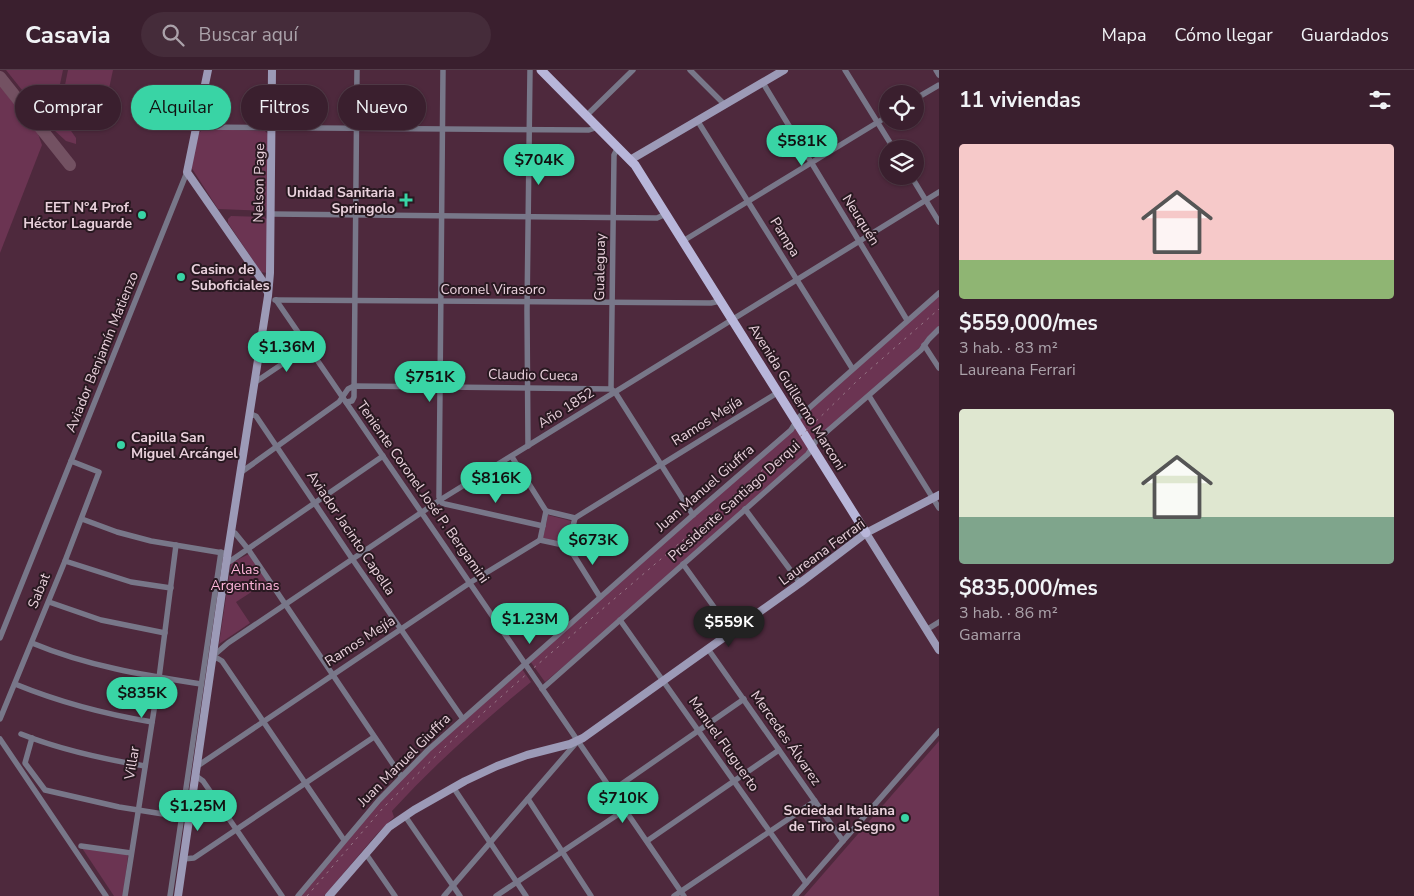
<!DOCTYPE html>
<html lang="es">
<head>
<meta charset="utf-8">
<style>
	body { margin:0; font-family:"Nunito Sans",sans-serif; background:#452c3a; color:#f1f3f6; height:100vh; display:flex; flex-direction:column; font-size:19px; white-space:nowrap }
	* { box-sizing:border-box; margin:0 }
	p { font-size:16px; color:#aba2aa }
	.icon { flex:none; width:28px; height:28px; fill:none; stroke:currentColor; stroke-width:2; stroke-linecap:round; stroke-linejoin:round }
	.map { position:relative; flex:1; overflow:hidden }
	.side { display:flex; flex-direction:column; background:#3a1f2e; width:475px }
	.side>* { flex:none }
	.top-card { position:absolute; left:15px; top:15px; width:475px; height:45px; display:flex; gap:10px }
	.tools { position:absolute; left:879px; top:15px; display:grid; gap:10px }
	.tools a { display:grid; place-items:center; width:45px; height:45px; border-radius:50%; background:#3a1f2e; box-shadow:0 1px 4px #0004,0 0 0 1px #543d4a; font-size:25px }
	.price { position:absolute; translate:-50% -42px; padding:0 11px; border-radius:18px; background:#39d4a5; color:#111; font-size:16px; line-height:32px; filter:drop-shadow(0 1px 2px #0008) }
	.price::after { content:''; position:absolute; left:50%; top:30px; width:15px; height:11px; margin-left:-8px; background:inherit; clip-path:polygon(0 0,100% 0,50% 100%) }
	.price.selected { background:#222; color:#fff }
	ul { padding:0; list-style:none }
	li { display:grid; align-content:center; gap:10px; height:265px; padding:0 20px }
	li span { display:grid; place-items:center; height:155px; border-radius:5px; color:#555 }
	li>.icon { margin-inline-start:auto }
	span .icon { width:90px; height:90px; fill:#fffc; stroke-width:1 }
	li b { font-size:21px }
	h2 { display:flex; justify-content:space-between; align-items:center; height:60px; padding:0 20px; font-size:21px }
	.pill { padding:0 18px; border-radius:22px; background:#3a1f2e; box-shadow:0 1px 4px #0004,0 0 0 1px #543d4a; font-size:18px; line-height:45px }
	.pill.selected { background:#39d4a5; color:#111 }
	header { display:flex; align-items:center; gap:30px; box-sizing:border-box; height:70px; padding:0 25px; background:#3a1f2e; border-bottom:1px solid #543d4a }
	header strong { font-size:24px }
	nav { display:flex; gap:28px; margin-inline-start:auto; font-size:18px }
	.search { width:350px; height:45px; background:#452c3a; display:flex; align-items:center; gap:12px; box-sizing:border-box; padding:0 18px; border-radius:28px; color:#aba2aa; font-size:19px }
	main { display:flex; flex:1; min-height:0 }
	.map>svg:first-child { display:block }
	.green { fill:#6b3452 }
	.lines { fill:none; stroke-linecap:round; stroke-linejoin:round }
	.taxiway { stroke:#735162; stroke-width:12 }
	.street { stroke:#787789; stroke-width:5.5 }
	.secondary { stroke:#9c9ab7; stroke-width:8 }
	.primary { stroke:#b8b6da; stroke-width:9 }
	.rail { stroke:#987988; stroke-width:1; stroke-dasharray:2.5 5; stroke-linecap:butt }
	.poi-dot { fill:#39d4a5; stroke:#291921; stroke-width:2 }
	.labels { text-anchor:middle; dominant-baseline:central; stroke-width:4; stroke-linejoin:round; paint-order:stroke }
	.street-label { font-size:14px; fill:#e9d1dc; stroke:#291921 }
	.poi-label { font-size:14px; font-weight:bold; fill:#e9d1dc; stroke:#291921; text-anchor:end }
	.park-label { font-size:14px; fill:#feb5da; stroke:#291921 }
</style>
</head>
<body>
<header>
<strong>Casavia</strong>
<div class="search"><svg class="icon" aria-label="search" viewBox="0 0 24 24"><circle cx="10" cy="10" r="6"/><path d="M15 15l6 6"/></svg>Buscar aquí</div>
<nav><a>Mapa</a><a>Cómo llegar</a><a>Guardados</a></nav>
</header>
<main>
<div class="map">
<svg width="939" height="826" viewBox="0 0 939 826">
	<rect width="100%" height="100%" fill="#4e293d"/>
	<!-- green -->
	<g class="green">
		<polygon points="6,0 63,0 55,38 76,68 76,74 66,71 54,60"/>
		<polygon points="68,0 113,0 104,42 63,32 62,30"/>
		<polygon points="0,16 37,61 42,75 0,183"/>
		<polygon points="203,59 265,61 268,64 268,139 265,141 218,139 191,97 199,63"/>
		<polygon points="231,146 264,147 267,149 267,203 261,202 228,153 228,149"/>
		<path d="M939,223V259C811,380 681,499 545,612L530,591Z"/>
		<polygon points="548,445 571,451 566,473 543,468"/>
		<polygon points="249,484 267,512 236,532 250,553 219,574 231,493"/>
		<path d="M522,599L531,612C482,652 435,694 392,741L394,747L376,765L324,826H298L401,706Z"/>
		<polygon points="939,671 939,826 804,826"/>
		<polygon points="82,778 125,784 128,786 123,826 114,826"/>
	</g>
	<g class="lines">
		<!-- taxiway -->
		<polyline class="taxiway" points="0,7 70,95"/>
		<!-- street -->
		<g class="street">
			<polyline points="443,0 439,427 442,433 445,434 543,456"/>
			<polyline points="690,0 724,34"/>
			<polyline points="845,0 894,79"/>
			<polyline points="936,0 939,5"/>
			<polyline points="763,13 907,250"/>
			<polyline points="915,29 939,15"/>
			<polyline points="586,46 633,0"/>
			<polyline points="697,50 852,298"/>
			<polyline points="196,57 589,60 598,57"/>
			<polyline points="911,106 939,152"/>
			<polyline points="271,144 657,148 666,144"/>
			<polyline points="683,171 888,46"/>
			<polyline points="275,230 711,233 720,231"/>
			<polyline points="276,230 684,826"/>
			<polyline points="924,275 939,298"/>
			<polyline points="254,313 309,276"/>
			<polyline points="611,319 614,85 618,77"/>
			<polyline points="869,326 939,438"/>
			<polyline points="346,332 352,331 354,327 357,0"/>
			<polyline points="250,344 256,346 353,490 463,649"/>
			<polyline points="528,376 527,241 530,0"/>
			<polyline points="512,387 546,441"/>
			<polyline points="240,403 339,332 348,319 354,316 611,319 615,322 693,445"/>
			<polyline points="745,439 800,513"/>
			<polyline points="575,448 777,323"/>
			<polyline points="82,449 117,462 151,471 223,483"/>
			<polyline points="231,464 235,463 248,479 401,706"/>
			<polyline points="540,470 546,441 575,448"/>
			<polyline points="540,470 568,476 575,448"/>
			<polyline points="568,476 600,527"/>
			<polyline points="65,491 131,512 171,518"/>
			<polyline points="226,494 383,386"/>
			<polyline points="683,494 732,562"/>
			<polyline points="49,532 101,550 165,563"/>
			<polyline points="620,550 806,813"/>
			<polyline points="926,560 939,552"/>
			<polyline points="0,568 187,102"/>
			<path d="M32,573C87,596 143,605 201,614"/>
			<polyline points="708,579 843,771"/>
			<polyline points="213,586 228,573 440,430 939,122"/>
			<polyline points="212,590 217,588 222,591 344,770"/>
			<path d="M15,614C59,632 104,644 152,652"/>
			<polyline points="542,619 808,384 816,371 921,280 929,269 939,259"/>
			<polyline points="0,649 65,491 99,402 71,391"/>
			<path d="M21,664C61,680 103,689 145,696"/>
			<polyline points="32,668 25,693 45,720 119,737 182,747"/>
			<polyline points="0,669 106,826"/>
			<polyline points="196,697 471,512 540,470"/>
			<polyline points="196,706 203,711 282,826"/>
			<polyline points="453,717 526,826"/>
			<polyline points="613,720 744,629"/>
			<polyline points="528,729 591,826"/>
			<polyline points="405,746 460,826"/>
			<polyline points="647,771 779,680"/>
			<polyline points="81,776 131,783"/>
			<polyline points="366,784 395,826"/>
			<polyline points="183,789 194,788 374,667"/>
			<polyline points="125,826 159,608 176,475"/>
			<polyline points="170,826 221,482"/>
			<polyline points="298,826 379,730 428,680 693,445 791,360 799,347 939,223"/>
			<polyline points="444,826 576,673"/>
			<polyline points="496,826 626,739"/>
			<polyline points="674,826 815,731"/>
			<polyline points="795,826 939,661"/>
		</g>
		<!-- secondary -->
		<g class="secondary">
			<polyline points="208,0 187,102 264,213 267,221"/>
			<polyline points="630,90 784,0"/>
			<polyline points="866,463 939,580"/>
			<polyline points="178,826 226,494 268,226 270,203 272,0"/>
			<polyline points="329,826 389,757 414,740 465,711 497,696 527,685 570,674 583,668 800,513 866,463 939,425"/>
		</g>
		<!-- primary -->
		<polyline class="primary" points="541,0 635,95 866,463"/>
		<!-- rail -->
		<polyline class="rail" points="307,826 383,738 446,676 530,601 703,453 803,364 859,309 939,239"/>
	</g>
	<!-- markers -->
	<g class="poi-dot">
		<path d="M403.5 122.5h5v5h5v5h-5v5h-5v-5h-5v-5h5z"/>
		<circle cx="142" cy="145" r="5"/>
		<circle cx="181" cy="207" r="5"/>
		<circle cx="121" cy="375" r="5"/>
		<circle cx="905" cy="748" r="5"/>
	</g>
	<g class="labels">
		<!-- street labels -->
		<g class="street-label">
			<text transform="translate(259 113) rotate(-89)">Nelson Page</text>
			<text transform="translate(861 150) rotate(58)">Neuquén</text>
			<text transform="translate(785 167) rotate(58)">Pampa</text>
			<text transform="translate(600 197) rotate(-89)">Gualeguay</text>
			<text x="493" y="219">Coronel Virasoro</text>
			<text transform="translate(102 282) rotate(-68)">Aviador Benjamín Matienzo</text>
			<text transform="translate(533 305) rotate(1)">Claudio Cueca</text>
			<text transform="translate(797 327) rotate(58)">Avenida Guillermo Marconi</text>
			<text transform="translate(566 338) rotate(-32)">Año 1852</text>
			<text transform="translate(707 351) rotate(-32)">Ramos Mejía</text>
			<text transform="translate(705 418) rotate(-41)">Juan Manuel Giuffra</text>
			<text transform="translate(423 422) rotate(55)">Teniente Coronel José P. Bergamini</text>
			<text transform="translate(734 431) rotate(-42)">Presidente Santiago Derqui</text>
			<text transform="translate(351 463) rotate(56)">Aviador Jacinto Capella</text>
			<text transform="translate(822 482) rotate(-36)">Laureana Ferrari</text>
			<text transform="translate(39 521) rotate(-68)">Sabat</text>
			<text transform="translate(360 571) rotate(-33)">Ramos Mejía</text>
			<text transform="translate(786 668) rotate(55)">Mercedes Álvarez</text>
			<text transform="translate(724 674) rotate(55)">Manuel Fluguerto</text>
			<text transform="translate(404 690) rotate(-45)">Juan Manuel Giuffra</text>
			<text transform="translate(132 693) rotate(-81)">Villar</text>
		</g>
		<!-- poi labels -->
		<g class="poi-label">
			<text x="395" y="122">Unidad Sanitaria<tspan x="395" dy="16">Springolo</tspan></text>
			<text x="132" y="137">EET Nº4 Prof.<tspan x="132" dy="16">Héctor Laguarde</tspan></text>
			<text x="191" y="199" text-anchor="start">Casino de<tspan x="191" dy="16">Suboficiales</tspan></text>
			<text x="131" y="367" text-anchor="start">Capilla San<tspan x="131" dy="16">Miguel Arcángel</tspan></text>
			<text x="895" y="740">Sociedad Italiana<tspan x="895" dy="16">de Tiro al Segno</tspan></text>
		</g>
		<!-- park labels -->
		<g class="park-label">
			<text x="245" y="499">Alas<tspan x="245" dy="16">Argentinas</tspan></text>
		</g>
	</g>
</svg>
<div class="tools">
<a><svg class="icon" aria-label="locate" viewBox="0 0 24 24"><circle cx="12" cy="12" r="6"/><path d="M12 2v4M12 18v4M2 12h4M18 12h4"/></svg></a>
<a><svg class="icon" aria-label="layers" viewBox="0 0 24 24"><path d="M12 4l9 5-9 5-9-5zM3 14l9 5 9-5"/></svg></a>
</div>
<b class="price" style="left:802px;top:97px">$581K</b>
<b class="price" style="left:539px;top:116px">$704K</b>
<b class="price" style="left:287px;top:303px">$1.36M</b>
<b class="price" style="left:430px;top:333px">$751K</b>
<b class="price" style="left:496px;top:434px">$816K</b>
<b class="price" style="left:593px;top:496px">$673K</b>
<b class="price" style="left:530px;top:575px">$1.23M</b>
<b class="price selected" style="left:729px;top:578px">$559K</b>
<b class="price" style="left:142px;top:649px">$835K</b>
<b class="price" style="left:623px;top:754px">$710K</b>
<b class="price" style="left:198px;top:762px">$1.25M</b>
<div class="top-card">
<a class="pill">Comprar</a>
<a class="pill selected">Alquilar</a>
<a class="pill">Filtros</a>
<a class="pill">Nuevo</a>
</div>
</div>
<section class="side">
<h2>11 viviendas<svg class="icon" aria-label="filters" viewBox="0 0 24 24"><path d="M4 7h16M4 17h16"/><circle cx="9" cy="7" r="2"/><circle cx="15" cy="17" r="2"/></svg></h2>
<ul>
<li><span style="background:linear-gradient(#f6c9c9 75%,#8fb573 0)"><svg class="icon" aria-label="home" viewBox="0 0 24 24"><path d="M3 11l9-7 9 7M6 9v11h12V9"/></svg></span><div><b>$559,000/mes</b><p>3 hab. · 83 m²</p><p>Laureana Ferrari</p></div></li>
<li><span style="background:linear-gradient(#dfe7d0 70%,#7fa58c 0)"><svg class="icon" aria-label="home" viewBox="0 0 24 24"><path d="M3 11l9-7 9 7M6 9v11h12V9"/></svg></span><div><b>$835,000/mes</b><p>3 hab. · 86 m²</p><p>Gamarra</p></div></li>
</ul>
</section>
</main>
</body>
</html>
